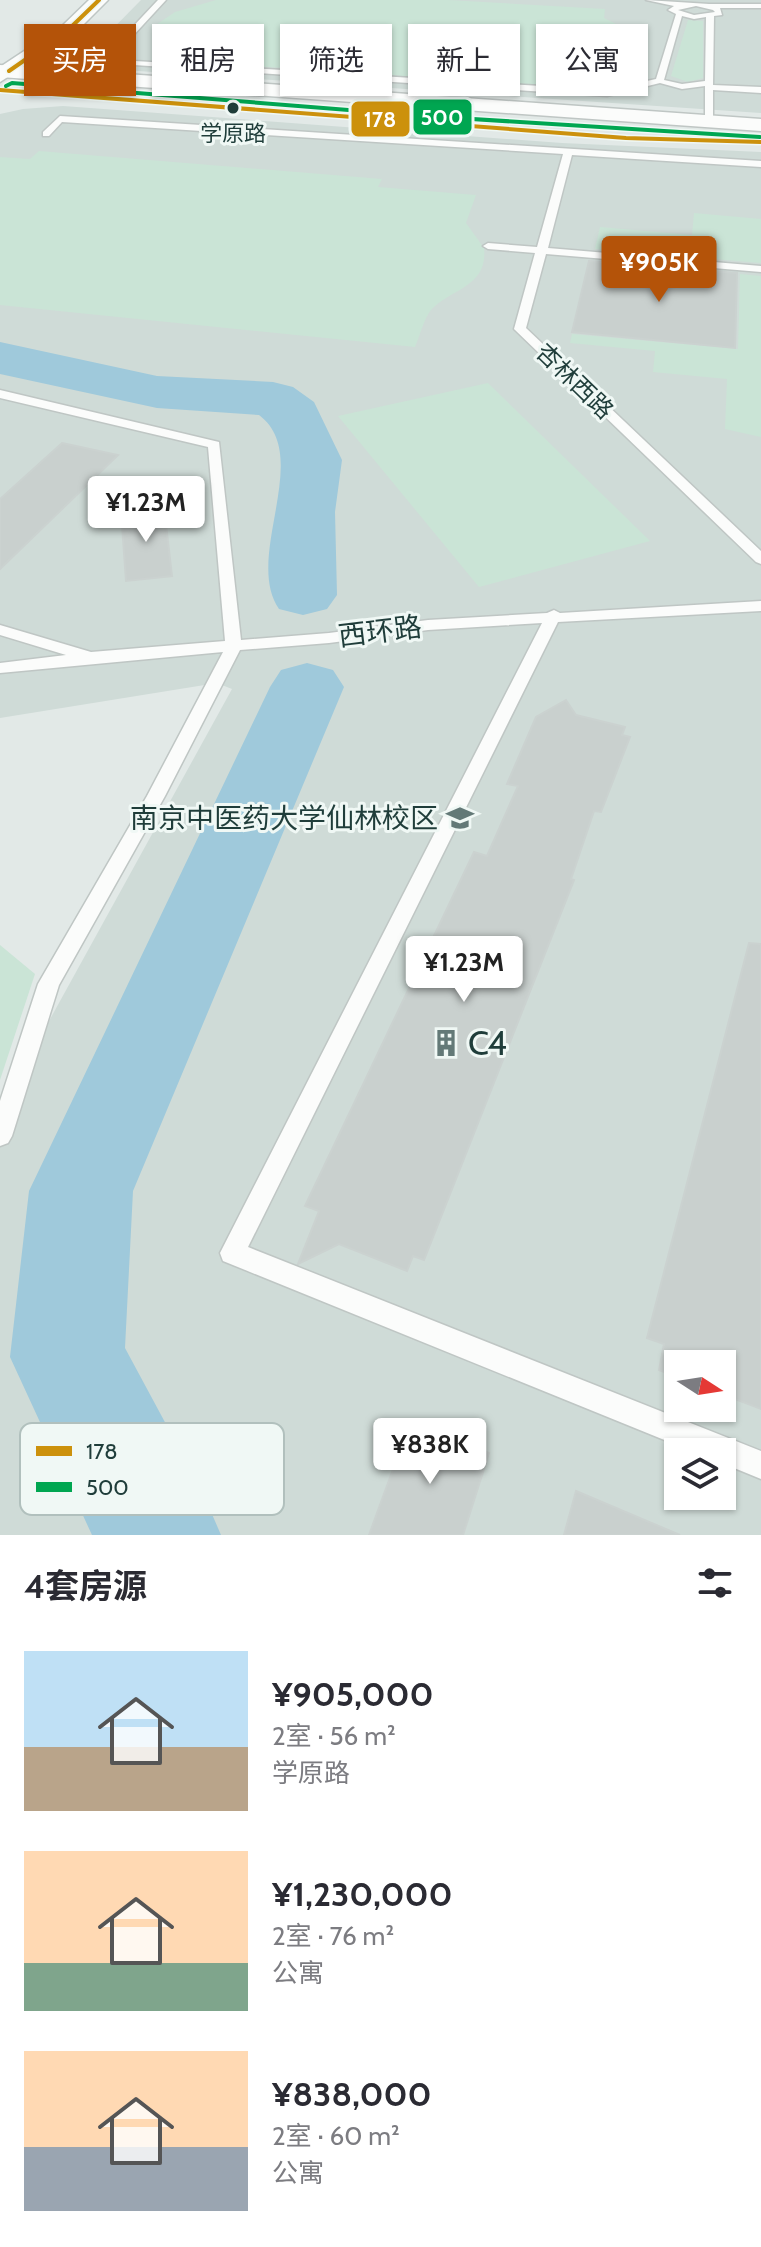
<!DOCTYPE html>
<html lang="zh">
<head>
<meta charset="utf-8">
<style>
	body { margin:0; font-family:Cabin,"Noto Sans SC",sans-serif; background:#f7f7f7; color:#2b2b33; height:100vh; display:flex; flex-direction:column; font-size:30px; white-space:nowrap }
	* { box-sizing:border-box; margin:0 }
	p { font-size:26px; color:#7c7c81 }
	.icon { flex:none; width:44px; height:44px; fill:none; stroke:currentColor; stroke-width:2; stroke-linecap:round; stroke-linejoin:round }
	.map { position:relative; height:1535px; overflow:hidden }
	.side { display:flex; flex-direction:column; background:#fff; flex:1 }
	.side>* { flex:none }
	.top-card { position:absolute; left:24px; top:24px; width:714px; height:72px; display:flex; gap:16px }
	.needle { width:52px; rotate:102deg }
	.tools { position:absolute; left:664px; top:1350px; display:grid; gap:16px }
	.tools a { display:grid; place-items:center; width:72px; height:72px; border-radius:0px; background:#fff; box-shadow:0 2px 6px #0004; font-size:40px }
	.price { position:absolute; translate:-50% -68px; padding:0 18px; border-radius:8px; background:#fff; color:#222; font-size:26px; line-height:52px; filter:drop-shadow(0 2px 4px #0008) }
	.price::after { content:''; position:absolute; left:50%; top:48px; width:24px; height:18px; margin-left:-12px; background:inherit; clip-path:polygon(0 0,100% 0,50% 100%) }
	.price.current { background:#b45309; color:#fff }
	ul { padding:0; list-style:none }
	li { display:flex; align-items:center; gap:24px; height:200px; padding:0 24px }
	li span { display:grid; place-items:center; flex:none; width:224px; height:160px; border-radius:0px; color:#555 }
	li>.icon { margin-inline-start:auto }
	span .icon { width:96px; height:96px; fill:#fffc; stroke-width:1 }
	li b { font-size:34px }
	h2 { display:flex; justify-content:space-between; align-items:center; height:96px; padding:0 24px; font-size:34px }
	.chip { padding:0 28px; border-radius:0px; background:#fff; box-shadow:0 2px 6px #0004; font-size:28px; line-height:72px }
	.chip.current { background:#b45309; color:#fff }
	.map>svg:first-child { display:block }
	.built { fill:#cfdbd7; fill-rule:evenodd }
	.green { fill:#cae4d6 }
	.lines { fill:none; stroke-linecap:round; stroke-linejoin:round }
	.river { fill:#9fc9db; fill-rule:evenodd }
	.building { fill:#c9d0ce; stroke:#cbd2d0; stroke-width:2 }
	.service-casing { stroke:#bfc6c4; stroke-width:3 }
	.tertiary-casing { stroke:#bfc6c4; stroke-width:3 }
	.secondary-casing { stroke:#bec6c4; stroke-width:3 }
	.service { fill:#fbfcfb; fill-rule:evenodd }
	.tertiary { fill:#fbfcfb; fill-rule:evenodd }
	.secondary { fill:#fbfcfb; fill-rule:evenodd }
	.bus-1-casing { stroke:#f0f8f5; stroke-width:7 }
	.bus-2-casing { stroke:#f0f8f5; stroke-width:7 }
	.bus-1 { stroke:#cc910c; stroke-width:4 }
	.bus-2 { stroke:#00a651; stroke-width:4 }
	.bus-dot { fill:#1f3d3a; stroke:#f0f8f5; stroke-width:3 }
	.labels { text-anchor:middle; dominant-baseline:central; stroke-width:6; stroke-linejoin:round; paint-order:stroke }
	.far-bus-label { font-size:22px; fill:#1f3d3a; stroke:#f0f8f5 }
	.far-street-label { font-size:24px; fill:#1f3d3a; stroke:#f0f8f5 }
	.street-label { font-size:28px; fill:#1f3d3a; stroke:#f0f8f5 }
	.poi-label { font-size:28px; fill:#1f3d3a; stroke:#f0f8f5; text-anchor:end }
	.near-poi-label { font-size:34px; fill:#1f3d3a; stroke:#f0f8f5; text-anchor:start }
	.key { fill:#f0f8f5; stroke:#b1c0bd; stroke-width:2 }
	.key-label { font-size:22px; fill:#1f3d3a }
	.line-badge { stroke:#f0f8f5; stroke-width:3 }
	.badge-label { font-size:22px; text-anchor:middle; font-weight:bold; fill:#fff }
</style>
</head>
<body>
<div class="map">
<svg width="761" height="1535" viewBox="0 0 761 1535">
	<rect width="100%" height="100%" fill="#e2e9e7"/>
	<!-- built -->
	<g class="built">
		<polygon points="141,0 761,0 761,113 94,68 79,63"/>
		<path d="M63,106L562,143L761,152V1535H0V1141L38,1041L232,689L217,683L0,718V114L23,109ZM678,1364H722V1408H678ZM678,1452H722V1496H678Z"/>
	</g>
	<!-- green -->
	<g class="green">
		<polygon points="216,0 448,0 605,9 604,18 634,33 642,50 625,66 585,78 582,88 164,60 174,51 159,41 156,25 175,12"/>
		<polygon points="688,20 703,21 703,78 688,82 671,76"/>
		<path d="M39,151L382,179L378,187L476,195L466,223L484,248C488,285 455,288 434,307C425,314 420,336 415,347L0,305V157L30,159Z"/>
		<polygon points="694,213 761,219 761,263 595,249 600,227 692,235"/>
		<polygon points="740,274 761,276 761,437 725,429 727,379 653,372 655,351 570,343 572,334 738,349"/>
		<polygon points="488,383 650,541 479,587 338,416"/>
		<polygon points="0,945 35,974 0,1080"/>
	</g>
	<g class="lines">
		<!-- river -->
		<g class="river">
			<path d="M0,342L157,376L273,382L293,387L314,402L342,460L335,512L337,595L327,609L303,615L279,609C243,557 314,456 259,415L157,408L0,374Z"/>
			<polygon points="307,663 333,670 344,687 133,1191 125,1348 202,1491 221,1535 92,1535 10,1357 29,1191 270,687 281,670"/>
		</g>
	</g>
	<!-- building -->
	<g class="building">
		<polygon points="589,261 737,273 735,348 572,332"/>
		<polygon points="62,443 118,455 0,569 0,499"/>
		<polygon points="164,507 172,576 126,581 121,511"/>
		<polygon points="566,700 576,715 625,727 622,735 630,737 601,812 594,811 571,879 574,880 424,1260 413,1256 407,1271 339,1244 298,1264 319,1211 305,1206 474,852 487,856 518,786 507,784 536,717"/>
		<polygon points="749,943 761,944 761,1409 722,1394 722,1364 678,1364 678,1377 659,1370 664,1344 647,1338"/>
		<polygon points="411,1420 489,1453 463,1535 369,1535"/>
		<polygon points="576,1491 680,1535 564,1535"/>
	</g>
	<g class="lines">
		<!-- service casing -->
		<g class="service-casing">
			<g id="service">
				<path d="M158,0H166L118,52L135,61L607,90L656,79L676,14L668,10L674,6L646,0L709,4H761V8H720L722,15L714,16L713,85L761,87V93L713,90V123L709,126L705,123V86L682,89L660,83L607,96L134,65L116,60L111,50ZM696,6L713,10L715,12L694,15L678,10ZM682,16L694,19L706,17L705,81L682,84L664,80Z"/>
				<polygon points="60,116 761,161 761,167 572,155 548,248 761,266 761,272 546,254 526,328 761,551 761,564 756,562 514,329 535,253 488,249 483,246 488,243 537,247 563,154 62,122 49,136 43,136 43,132"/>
				<polygon points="0,390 219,442 241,640 329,633 428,620 547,613 554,610 560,613 761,601 761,611 558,622 248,1247 761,1451 761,1479 722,1463 722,1452 694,1452 223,1261 220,1253 542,623 428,630 329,643 240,650 165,796 59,985 12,1136 8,1143 0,1146 0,1101 38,984 147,796 223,652 0,673 0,663 66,655 0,635 0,625 91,652 225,641 208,447 0,398"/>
			</g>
		</g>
		<!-- tertiary casing -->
		<g class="tertiary-casing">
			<polygon id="tertiary" points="0,65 761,119 761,131 0,77"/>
		</g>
		<!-- secondary casing -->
		<g class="secondary-casing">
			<polygon id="secondary" points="89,0 108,0 74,34 0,82 0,67 62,26"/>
		</g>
		<!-- service -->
		<use href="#service" class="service"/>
		<!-- tertiary -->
		<use href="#tertiary" class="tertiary"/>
		<!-- secondary -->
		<use href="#secondary" class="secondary"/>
		<!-- bus-1 casing -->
		<g class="bus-1-casing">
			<g id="bus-1">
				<polyline points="9,71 68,30 99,0"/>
				<polyline points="0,90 626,138 761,142"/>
			</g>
		</g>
		<!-- bus-2 casing -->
		<g class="bus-2-casing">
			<polyline id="bus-2" points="6,86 12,83 424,116 760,137"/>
		</g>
		<!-- bus-1 -->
		<use href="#bus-1" class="bus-1"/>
		<!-- bus-2 -->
		<use href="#bus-2" class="bus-2"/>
	</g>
	<!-- icons -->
	<defs>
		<g id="university-bare" transform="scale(2.16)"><path d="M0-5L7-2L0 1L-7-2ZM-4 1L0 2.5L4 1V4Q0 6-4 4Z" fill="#637977" stroke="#f0f8f5" stroke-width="2.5" paint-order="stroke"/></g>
		<g id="building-bare" transform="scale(2.16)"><path d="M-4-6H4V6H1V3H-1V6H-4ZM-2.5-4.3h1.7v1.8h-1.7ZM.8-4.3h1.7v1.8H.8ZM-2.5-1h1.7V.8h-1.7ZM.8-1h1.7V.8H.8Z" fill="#637977" stroke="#f0f8f5" stroke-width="2.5" paint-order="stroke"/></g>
	</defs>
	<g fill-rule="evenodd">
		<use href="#university-bare" x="460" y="818"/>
		<use href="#building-bare" x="446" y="1043"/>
	</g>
	<!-- markers -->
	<circle class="bus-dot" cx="233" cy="108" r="7"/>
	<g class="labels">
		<!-- far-bus labels -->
		<g class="far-bus-label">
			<text x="233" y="133">学原路</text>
		</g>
		<!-- far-street labels -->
		<g class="far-street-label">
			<text transform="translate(575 381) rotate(44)">杏林西路</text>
		</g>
		<!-- street labels -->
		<g class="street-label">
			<text transform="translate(380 631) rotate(-7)">西环路</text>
		</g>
		<!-- poi labels -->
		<g class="poi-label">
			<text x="438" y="818">南京中医药大学仙林校区</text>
		</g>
		<!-- near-poi labels -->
		<g class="near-poi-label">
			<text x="468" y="1043">C4</text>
		</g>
	</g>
	<!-- legend -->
	<rect x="20" y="1423" width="264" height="92" rx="12" class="key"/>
	<rect x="36" y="1446" width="36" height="10" fill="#cc910c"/>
	<rect x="36" y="1482" width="36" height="10" fill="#00a651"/>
	<g class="key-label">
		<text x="86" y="1459">178</text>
		<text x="86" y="1495">500</text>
	</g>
	<g class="line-badge">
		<rect x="412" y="98" width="61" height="38" rx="8" fill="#00a651"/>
		<rect x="350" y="100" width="61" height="38" rx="8" fill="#cc910c"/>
	</g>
	<g class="badge-label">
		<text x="442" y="125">500</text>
		<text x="380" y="127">178</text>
	</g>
</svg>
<div class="tools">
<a><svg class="needle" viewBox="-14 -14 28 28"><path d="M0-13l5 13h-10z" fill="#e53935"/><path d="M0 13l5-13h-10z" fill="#7c7c81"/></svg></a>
<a><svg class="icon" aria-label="layers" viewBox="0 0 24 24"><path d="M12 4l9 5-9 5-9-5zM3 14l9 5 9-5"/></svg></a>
</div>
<b class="price current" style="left:659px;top:304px">¥905K</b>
<b class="price" style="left:146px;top:544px">¥1.23M</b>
<b class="price" style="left:464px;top:1004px">¥1.23M</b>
<b class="price" style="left:430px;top:1486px">¥838K</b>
<div class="top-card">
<a class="chip current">买房</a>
<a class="chip">租房</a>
<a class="chip">筛选</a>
<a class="chip">新上</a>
<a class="chip">公寓</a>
</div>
</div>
<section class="side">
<h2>4套房源<svg class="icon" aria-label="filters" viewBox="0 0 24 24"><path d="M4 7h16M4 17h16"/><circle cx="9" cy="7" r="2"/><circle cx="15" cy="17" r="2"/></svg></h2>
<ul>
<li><span style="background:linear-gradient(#bfe0f5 60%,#b9a48a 0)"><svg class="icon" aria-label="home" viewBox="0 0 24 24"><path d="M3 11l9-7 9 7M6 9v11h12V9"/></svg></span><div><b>¥905,000</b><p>2室 · 56 m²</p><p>学原路</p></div></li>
<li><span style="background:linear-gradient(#ffd9b3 70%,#7fa58c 0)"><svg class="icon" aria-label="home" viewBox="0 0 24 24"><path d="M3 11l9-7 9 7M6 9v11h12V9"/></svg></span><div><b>¥1,230,000</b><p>2室 · 76 m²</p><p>公寓</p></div></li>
<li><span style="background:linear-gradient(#ffd9b3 60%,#9aa5b1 0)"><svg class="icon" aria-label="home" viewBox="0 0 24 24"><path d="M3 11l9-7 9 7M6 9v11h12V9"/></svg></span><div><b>¥838,000</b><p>2室 · 60 m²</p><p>公寓</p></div></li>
</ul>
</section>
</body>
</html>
